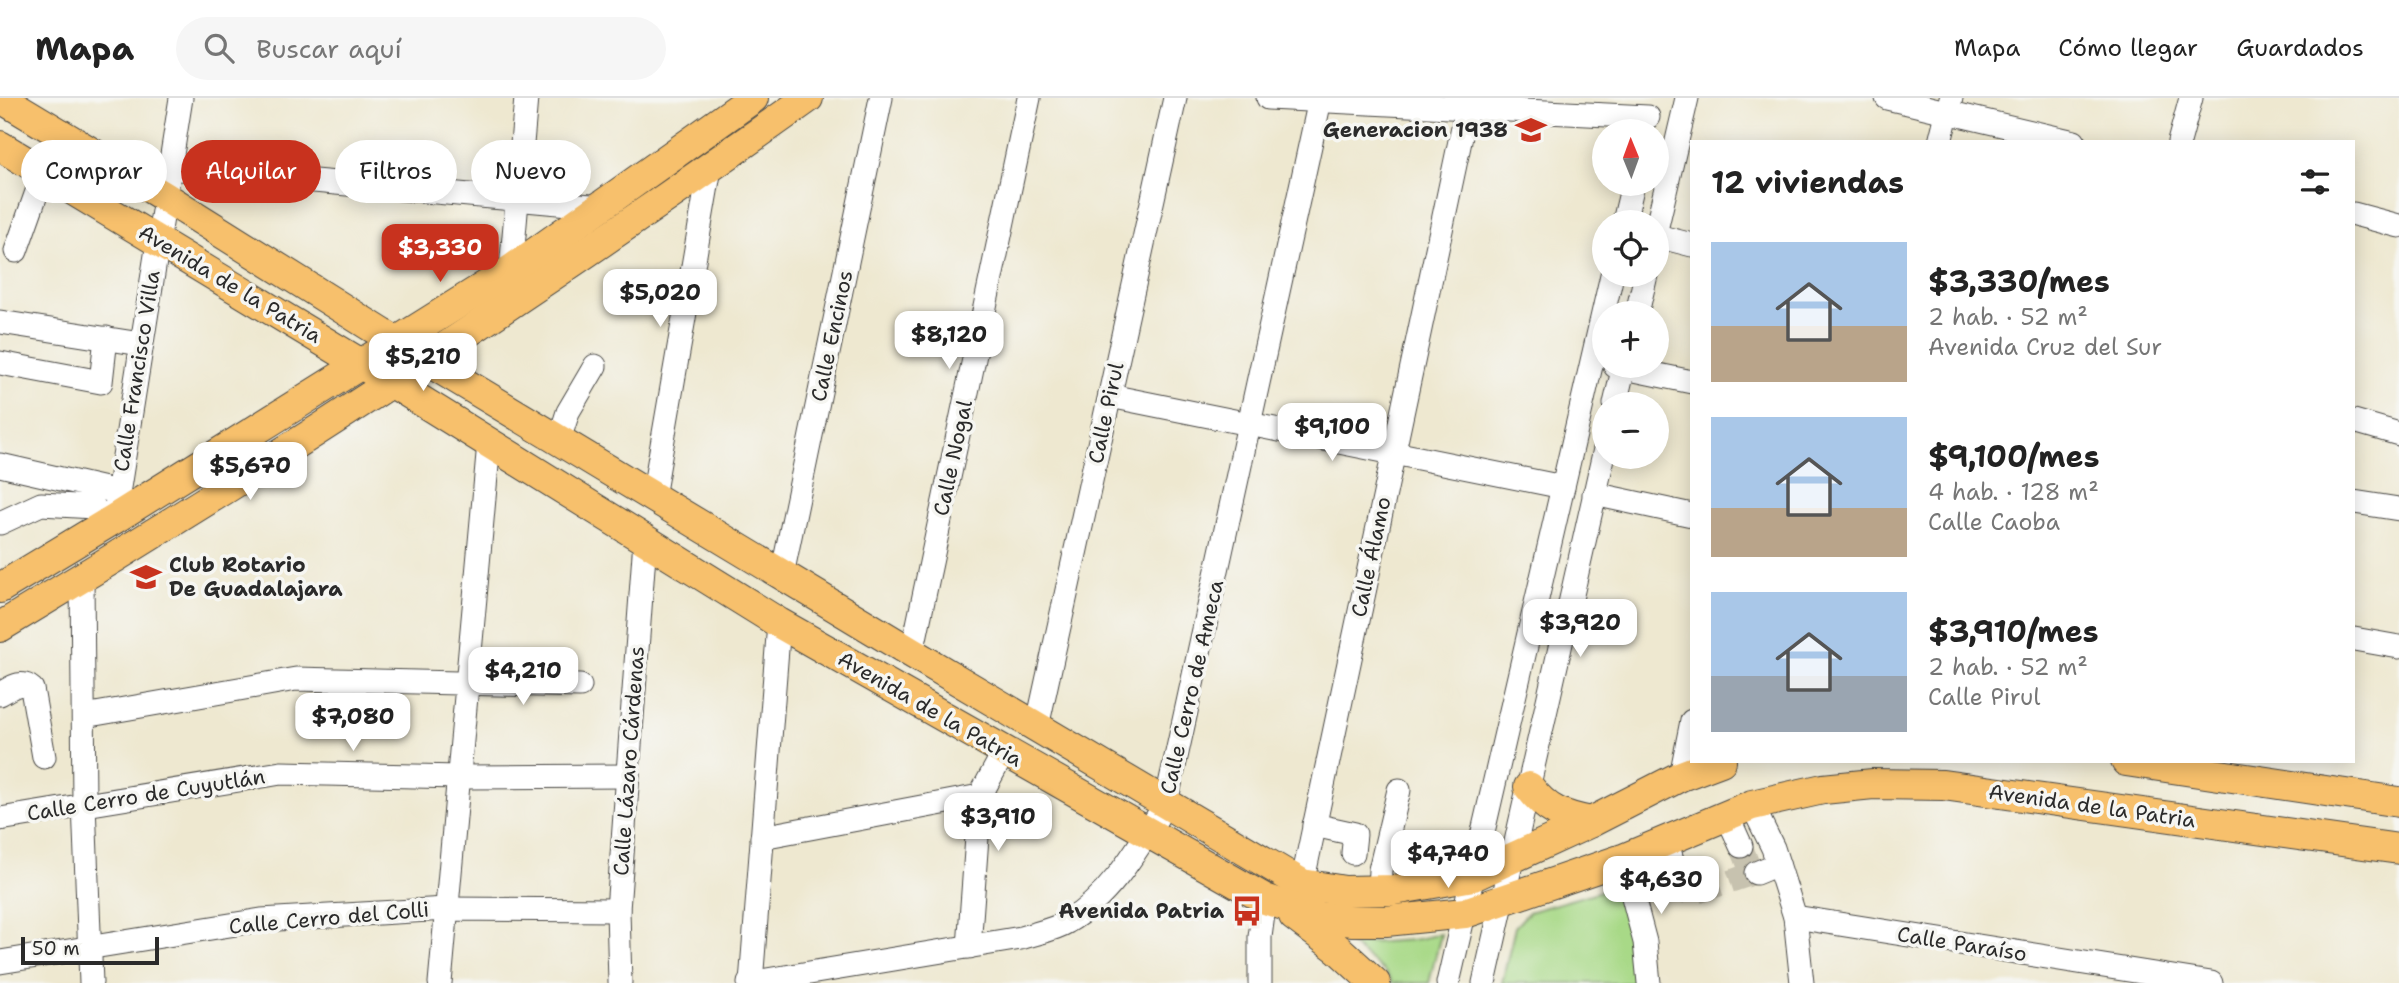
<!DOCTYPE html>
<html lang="es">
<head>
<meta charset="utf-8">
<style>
	body { margin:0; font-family:"Shantell Sans",sans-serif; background:#f6f6f6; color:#222; height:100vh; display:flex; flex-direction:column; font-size:26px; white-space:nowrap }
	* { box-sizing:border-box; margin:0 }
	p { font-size:23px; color:#767676 }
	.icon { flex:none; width:38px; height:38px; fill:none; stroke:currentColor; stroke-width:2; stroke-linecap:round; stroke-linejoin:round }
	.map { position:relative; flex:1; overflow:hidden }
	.drawer { position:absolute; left:1690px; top:42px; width:665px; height:623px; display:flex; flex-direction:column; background:#fff; border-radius:0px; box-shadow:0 4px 18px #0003 }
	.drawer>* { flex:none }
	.banner { position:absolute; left:21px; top:42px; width:665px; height:63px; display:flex; gap:14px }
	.needle { width:46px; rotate:359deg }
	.controls { position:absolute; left:1592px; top:21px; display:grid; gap:14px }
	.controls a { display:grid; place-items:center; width:77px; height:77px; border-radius:50%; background:#fff; box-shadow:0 4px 18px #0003; font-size:35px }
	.scale { position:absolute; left:21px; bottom:18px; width:138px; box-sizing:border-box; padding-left:7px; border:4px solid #2b2b2b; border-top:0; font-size:19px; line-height:24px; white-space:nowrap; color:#2b2b2b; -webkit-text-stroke:5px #f6f6f2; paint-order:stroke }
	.price { position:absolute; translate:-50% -60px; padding:0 16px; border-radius:14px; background:#fff; color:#222; font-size:23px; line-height:46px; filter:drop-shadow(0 2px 4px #0008) }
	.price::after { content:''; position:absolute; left:50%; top:42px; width:21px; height:16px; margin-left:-10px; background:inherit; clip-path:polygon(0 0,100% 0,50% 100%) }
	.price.current { background:#c8321e; color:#fff }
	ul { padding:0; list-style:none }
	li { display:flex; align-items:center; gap:21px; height:175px; padding:0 21px }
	li span { display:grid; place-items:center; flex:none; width:196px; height:140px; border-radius:0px; color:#555 }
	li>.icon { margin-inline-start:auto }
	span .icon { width:84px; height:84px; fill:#fffc; stroke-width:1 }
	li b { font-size:30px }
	h2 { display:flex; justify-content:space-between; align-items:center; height:84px; padding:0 21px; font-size:30px }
	.pill { padding:0 24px; border-radius:32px; background:#fff; box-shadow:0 4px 18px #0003; font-size:24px; line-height:63px }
	.pill.current { background:#c8321e; color:#fff }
	header { display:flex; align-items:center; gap:42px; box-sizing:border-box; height:98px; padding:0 35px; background:#fff; border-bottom:2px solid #e0e0e0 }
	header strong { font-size:33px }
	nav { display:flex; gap:38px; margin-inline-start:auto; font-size:24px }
	.search { width:490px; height:63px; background:#f6f6f6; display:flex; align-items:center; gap:18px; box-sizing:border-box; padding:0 24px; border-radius:38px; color:#767676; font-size:26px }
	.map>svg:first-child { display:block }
	.green { fill:#a8d987; stroke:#6a8259; stroke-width:2 }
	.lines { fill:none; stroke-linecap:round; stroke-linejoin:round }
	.minor-tunnel { stroke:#c7c2af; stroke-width:23; stroke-dasharray:23 11; stroke-linecap:butt }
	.minor-casing { stroke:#484744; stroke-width:25 }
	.major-casing { stroke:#484744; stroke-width:32 }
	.minor { stroke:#fff; stroke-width:23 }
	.major { stroke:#f7c06c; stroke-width:30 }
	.labels { text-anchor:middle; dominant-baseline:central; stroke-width:7; stroke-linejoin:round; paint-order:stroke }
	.poi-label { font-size:21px; font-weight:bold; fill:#2b2b2b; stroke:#f6f6f2; text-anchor:end }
	.street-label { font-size:21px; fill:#2b2b2b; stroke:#f6f6f2 }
</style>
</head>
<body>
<header>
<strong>Mapa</strong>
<div class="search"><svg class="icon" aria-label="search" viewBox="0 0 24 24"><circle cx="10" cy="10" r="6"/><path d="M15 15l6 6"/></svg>Buscar aquí</div>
<nav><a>Mapa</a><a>Cómo llegar</a><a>Guardados</a></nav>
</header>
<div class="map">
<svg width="2399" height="885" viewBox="0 0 2399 885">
	<rect width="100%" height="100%" fill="#f6f6f2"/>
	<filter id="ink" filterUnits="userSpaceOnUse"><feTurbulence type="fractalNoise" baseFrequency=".0143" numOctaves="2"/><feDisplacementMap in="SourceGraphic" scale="14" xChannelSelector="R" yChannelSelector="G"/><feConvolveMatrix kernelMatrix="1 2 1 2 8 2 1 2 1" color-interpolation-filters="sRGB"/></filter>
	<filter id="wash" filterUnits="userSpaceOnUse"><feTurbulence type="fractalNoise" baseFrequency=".00686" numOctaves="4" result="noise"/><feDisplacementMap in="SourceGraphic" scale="28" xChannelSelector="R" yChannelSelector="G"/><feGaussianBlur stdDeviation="1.57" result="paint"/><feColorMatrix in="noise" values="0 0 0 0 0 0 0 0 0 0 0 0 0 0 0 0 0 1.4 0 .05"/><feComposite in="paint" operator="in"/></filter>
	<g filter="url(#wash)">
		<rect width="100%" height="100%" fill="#eee8d0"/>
		<!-- green -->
		<g class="green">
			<polygon points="1611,790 1622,799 1636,885 1502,885 1515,829 1529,814"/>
			<polygon points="1441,836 1429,885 1393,885 1384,873 1350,846 1413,842"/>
		</g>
	</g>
	<g filter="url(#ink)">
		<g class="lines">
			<!-- minor-tunnel -->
			<polyline class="minor-tunnel" points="1676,775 1686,794 1692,796 1752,776 1741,748"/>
			<!-- minor casing -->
			<g class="minor-casing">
				<g id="minor">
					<polyline points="1268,0 1648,19"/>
					<polyline points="1887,0 2074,44"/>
					<polyline points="1940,44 1951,0"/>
					<polyline points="2179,44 2191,0"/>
					<polyline points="170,70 602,109"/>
					<polyline points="2354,116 2399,128"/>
					<polyline points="1624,124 1633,86"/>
					<polyline points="1657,128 1687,0"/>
					<polyline points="1657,138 1692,147"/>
					<polyline points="16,153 44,74"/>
					<polyline points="511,172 526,0"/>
					<polyline points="1637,215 1646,177"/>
					<polyline points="0,224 141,246"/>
					<polyline points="0,265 101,284 106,240"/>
					<polyline points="1615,268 1692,284"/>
					<polyline points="1110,298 1563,389"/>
					<polyline points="1615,306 1624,268"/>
					<polyline points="2354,323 2399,336"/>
					<polyline points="559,342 568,314 595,268"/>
					<polyline points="0,367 118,394"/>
					<polyline points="1594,396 1692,417"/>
					<polyline points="653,399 710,70"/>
					<polyline points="2354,404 2399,411"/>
					<polyline points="114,421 181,0"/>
					<polyline points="0,425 41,406 94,409 108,425"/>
					<polyline points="782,477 881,0"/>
					<polyline points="82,480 84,706 91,885"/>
					<polyline points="2354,541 2399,549"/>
					<polyline points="912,555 1029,0"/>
					<path d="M0,596C11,590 21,581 32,591L44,659"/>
					<polyline points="84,618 296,581 580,588"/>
					<polyline points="1037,629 1175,0"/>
					<polyline points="1681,678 1692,623"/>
					<polyline points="1752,707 1773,750 1795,819 1802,885"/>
					<polyline points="1727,717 1741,748"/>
					<polyline points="0,721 281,675 459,679 628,678"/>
					<polyline points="1314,727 1355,736 1353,755"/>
					<polyline points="762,739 980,698"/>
					<polyline points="1666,742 1676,775"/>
					<polyline points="1623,761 1645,844 1649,885"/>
					<polyline points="1756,775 1778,766"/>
					<polyline points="1302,786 1467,10"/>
					<polyline points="1379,793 1380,772 1399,692"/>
					<polyline points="1795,819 2211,885"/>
					<polyline points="969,849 980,698 1004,654"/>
					<polyline points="0,864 261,822 446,811 618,812"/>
					<polyline points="440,885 489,345"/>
					<polyline points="620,885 618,812 645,442"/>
					<path d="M749,885L1021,840C1036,835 1054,832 1067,824C1112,798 1139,748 1166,705L1320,2"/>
					<polyline points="751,885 779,525"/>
					<polyline points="1260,885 1260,839 1265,801"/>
					<polyline points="1448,885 1612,177"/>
					<polyline points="1484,885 1605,351"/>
				</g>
			</g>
			<!-- major casing -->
			<g class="major-casing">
				<g id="major">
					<polyline points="1,0 165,99 396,244 912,555 1302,786 1345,793 1394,792 1473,778 1591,724 1681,678 1721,663"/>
					<polyline points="0,48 391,284 779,525 1265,801 1320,819 1353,823 1386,823 1465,815 1623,761 1752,707 1823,691 1873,686 1943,687 2399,751"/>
					<polyline points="0,490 114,421 511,172 753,0"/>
					<path d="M0,529C276,364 546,187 808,0"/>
					<polyline points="2126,663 2399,704"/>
					<path d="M1529,689C1547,713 1562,718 1591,724"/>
					<polyline points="1294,818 1338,851 1375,885"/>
				</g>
			</g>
			<!-- minor -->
			<use href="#minor" class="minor"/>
			<!-- major -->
			<use href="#major" class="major"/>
		</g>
	</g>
	<!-- icons -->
	<defs>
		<g id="school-bare" transform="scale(2.415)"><path d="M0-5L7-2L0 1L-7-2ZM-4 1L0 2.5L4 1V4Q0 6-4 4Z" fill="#c8321e" stroke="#f6f6f2" stroke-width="2.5" paint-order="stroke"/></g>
		<g id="bus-bare" transform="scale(2.415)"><path d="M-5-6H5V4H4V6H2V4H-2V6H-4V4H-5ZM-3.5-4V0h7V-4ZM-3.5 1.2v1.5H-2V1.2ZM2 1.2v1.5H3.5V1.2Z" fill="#c8321e" stroke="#f6f6f2" stroke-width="2.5" paint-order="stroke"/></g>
	</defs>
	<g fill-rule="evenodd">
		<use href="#school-bare" x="1531" y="32"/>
		<use href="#school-bare" x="146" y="479"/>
		<use href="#bus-bare" x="1247" y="813"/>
	</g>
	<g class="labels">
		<!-- poi labels -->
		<g class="poi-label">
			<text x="1508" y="32">Generacion 1938</text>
			<text x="169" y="467" text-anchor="start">Club Rotario<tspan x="169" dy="24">De Guadalajara</tspan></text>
			<text x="1224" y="813">Avenida Patria</text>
		</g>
		<!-- street labels -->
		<g class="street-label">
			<text transform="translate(230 186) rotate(31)">Avenida de la Patria</text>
			<text transform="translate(832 238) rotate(-78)">Calle Encinos</text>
			<text transform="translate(137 273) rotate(-81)">Calle Francisco Villa</text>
			<text transform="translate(1106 315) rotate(-78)">Calle Pirul</text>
			<text transform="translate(953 360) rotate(-78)">Calle Nogal</text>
			<text transform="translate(1371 459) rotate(-78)">Calle Álamo</text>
			<text transform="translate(1192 589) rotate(-77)">Calle Cerro de Ameca</text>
			<text transform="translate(930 611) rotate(30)">Avenida de la Patria</text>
			<text transform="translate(629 663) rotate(-86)">Calle Lázaro Cárdenas</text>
			<text transform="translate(146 697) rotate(-9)">Calle Cerro de Cuyutlán</text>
			<text transform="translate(2092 708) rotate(8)">Avenida de la Patria</text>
			<text transform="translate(329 820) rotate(-5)">Calle Cerro del Colli</text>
			<text transform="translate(1962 846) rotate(9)">Calle Paraíso</text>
		</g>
	</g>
</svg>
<div class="controls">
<a><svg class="needle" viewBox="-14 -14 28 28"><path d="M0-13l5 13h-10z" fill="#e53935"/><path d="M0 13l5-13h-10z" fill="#767676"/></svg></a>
<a><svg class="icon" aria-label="locate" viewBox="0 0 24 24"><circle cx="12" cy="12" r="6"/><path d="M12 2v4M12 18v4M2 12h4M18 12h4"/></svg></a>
<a>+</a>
<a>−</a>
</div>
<div class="scale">50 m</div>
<b class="price current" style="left:440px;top:186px">$3,330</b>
<b class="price" style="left:660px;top:231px">$5,020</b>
<b class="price" style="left:949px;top:273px">$8,120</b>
<b class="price" style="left:423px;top:295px">$5,210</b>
<b class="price" style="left:1332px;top:365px">$9,100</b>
<b class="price" style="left:250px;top:404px">$5,670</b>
<b class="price" style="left:1580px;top:561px">$3,920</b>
<b class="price" style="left:523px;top:609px">$4,210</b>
<b class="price" style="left:353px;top:655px">$7,080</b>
<b class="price" style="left:998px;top:755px">$3,910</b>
<b class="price" style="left:1448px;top:792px">$4,740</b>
<b class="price" style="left:1661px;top:818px">$4,630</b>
<div class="banner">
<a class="pill">Comprar</a>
<a class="pill current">Alquilar</a>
<a class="pill">Filtros</a>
<a class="pill">Nuevo</a>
</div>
<section class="drawer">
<h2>12 viviendas<svg class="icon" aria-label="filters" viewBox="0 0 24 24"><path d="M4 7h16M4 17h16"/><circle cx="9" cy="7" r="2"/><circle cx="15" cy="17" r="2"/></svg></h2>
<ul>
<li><span style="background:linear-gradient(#a9c7e8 60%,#b9a48a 0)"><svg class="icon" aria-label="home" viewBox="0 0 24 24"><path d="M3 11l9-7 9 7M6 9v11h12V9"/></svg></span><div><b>$3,330/mes</b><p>2 hab. · 52 m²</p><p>Avenida Cruz del Sur</p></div></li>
<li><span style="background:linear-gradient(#a9c7e8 65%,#b9a48a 0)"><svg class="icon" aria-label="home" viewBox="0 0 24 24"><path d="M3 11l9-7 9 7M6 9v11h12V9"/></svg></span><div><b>$9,100/mes</b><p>4 hab. · 128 m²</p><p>Calle Caoba</p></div></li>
<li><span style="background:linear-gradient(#a9c7e8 60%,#9aa5b1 0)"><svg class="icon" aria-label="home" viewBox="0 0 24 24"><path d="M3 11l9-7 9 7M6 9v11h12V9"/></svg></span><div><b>$3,910/mes</b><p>2 hab. · 52 m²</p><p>Calle Pirul</p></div></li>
</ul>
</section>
</div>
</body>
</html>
